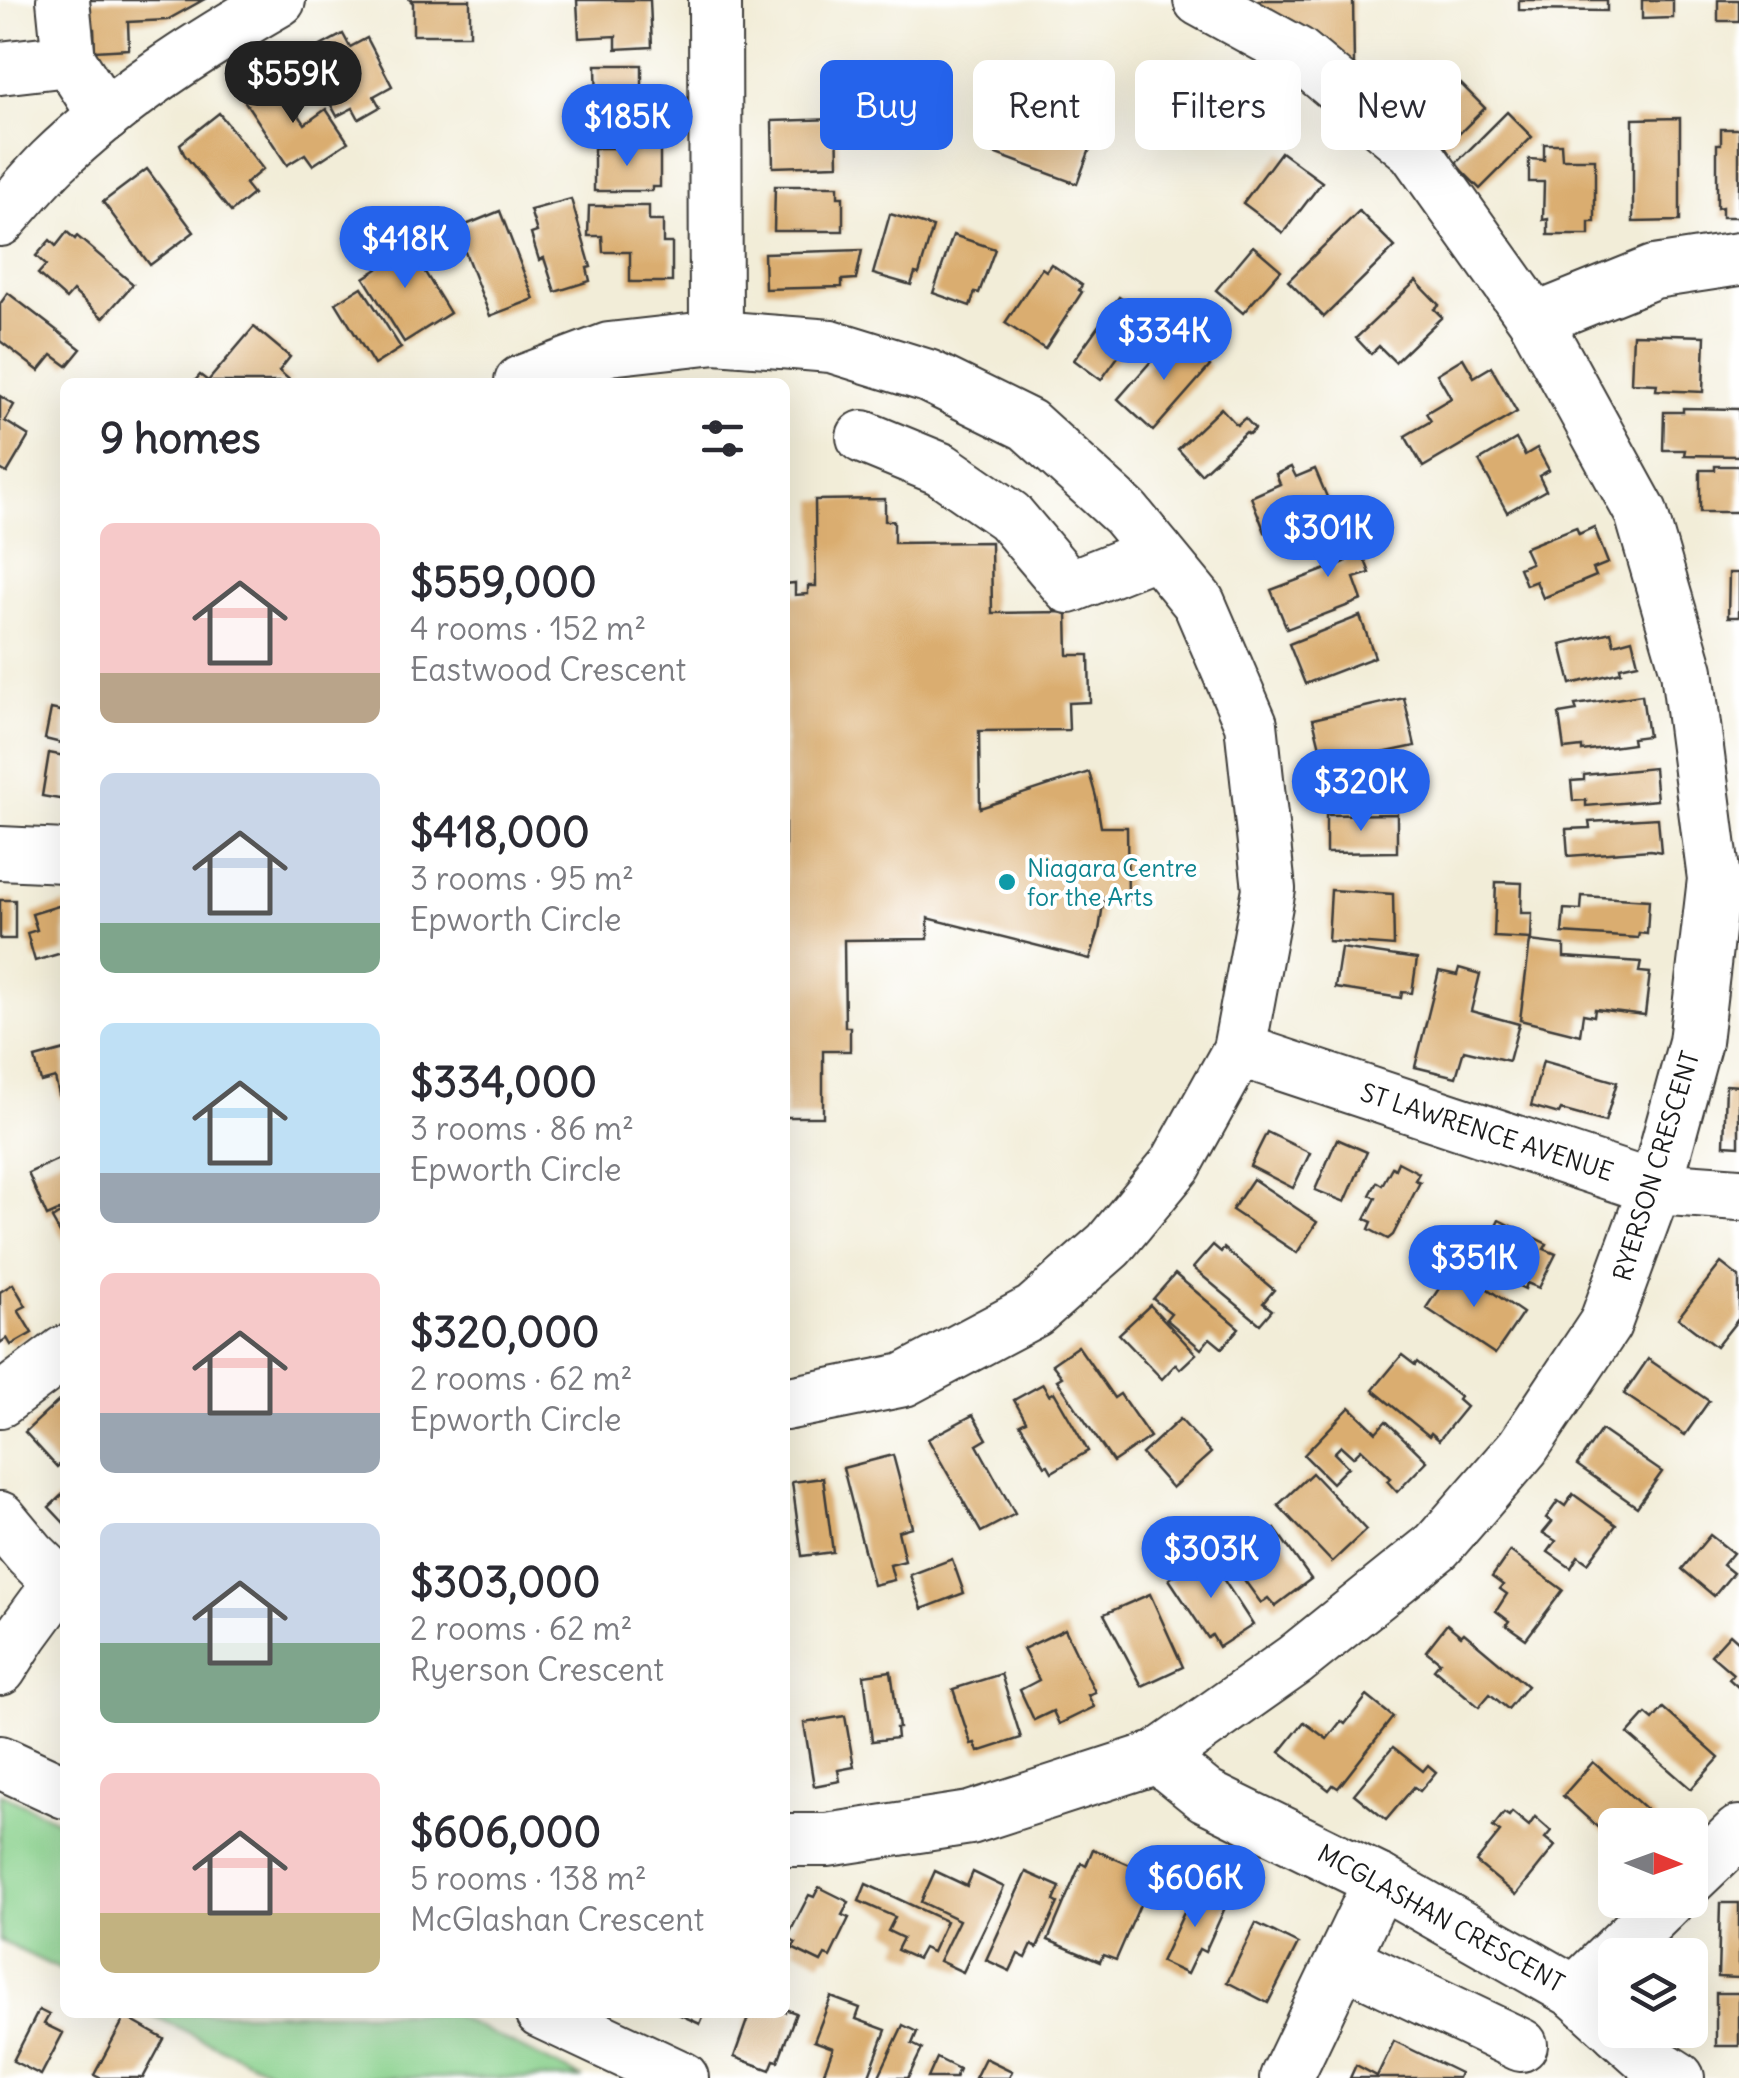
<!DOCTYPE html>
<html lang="en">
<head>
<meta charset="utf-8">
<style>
	body { margin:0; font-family:Delius,sans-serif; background:#f7f7f7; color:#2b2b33; height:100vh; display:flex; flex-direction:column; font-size:38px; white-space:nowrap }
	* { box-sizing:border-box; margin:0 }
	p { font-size:32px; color:#7c7c81 }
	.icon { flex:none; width:55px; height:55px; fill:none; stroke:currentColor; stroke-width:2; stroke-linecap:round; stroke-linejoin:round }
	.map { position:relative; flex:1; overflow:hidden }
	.details { position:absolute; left:60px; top:378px; width:730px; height:1640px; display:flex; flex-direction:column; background:#fff; border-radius:15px; box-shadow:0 10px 40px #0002 }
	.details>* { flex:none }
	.guide { position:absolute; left:820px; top:60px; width:768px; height:90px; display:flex; gap:20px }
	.needle { width:65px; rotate:91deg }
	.fabs { position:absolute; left:1598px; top:1808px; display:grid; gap:20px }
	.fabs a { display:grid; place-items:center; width:110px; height:110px; border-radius:15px; background:#fff; box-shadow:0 10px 40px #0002; font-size:50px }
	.price { position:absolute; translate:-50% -85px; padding:0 22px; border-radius:35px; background:#2563eb; color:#fff; font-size:32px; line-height:65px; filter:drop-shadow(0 2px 5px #0008) }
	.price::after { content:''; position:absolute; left:50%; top:60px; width:30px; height:22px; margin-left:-15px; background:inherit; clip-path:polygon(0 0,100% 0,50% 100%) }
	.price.selected { background:#222; color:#fff }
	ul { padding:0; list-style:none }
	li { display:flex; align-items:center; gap:30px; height:250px; padding:0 40px }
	li span { display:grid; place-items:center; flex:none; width:280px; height:200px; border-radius:15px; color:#555 }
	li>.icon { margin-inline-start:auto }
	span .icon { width:120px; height:120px; fill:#fffc; stroke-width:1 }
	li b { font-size:42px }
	h2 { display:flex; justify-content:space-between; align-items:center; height:120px; padding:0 40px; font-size:42px }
	.pill { padding:0 35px; border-radius:15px; background:#fff; box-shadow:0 10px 40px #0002; font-size:35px; line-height:90px }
	.pill.selected { background:#2563eb; color:#fff }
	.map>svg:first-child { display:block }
	.green { fill:#88d08b; stroke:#527654; stroke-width:2.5 }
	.building { fill:#daad70 }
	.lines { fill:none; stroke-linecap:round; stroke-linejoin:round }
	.minor-casing { stroke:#3c3b38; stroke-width:56 }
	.minor { stroke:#fff; stroke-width:52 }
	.culture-dot { fill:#0f9aa8; stroke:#fff; stroke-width:4 }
	.labels { text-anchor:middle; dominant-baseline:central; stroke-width:8; stroke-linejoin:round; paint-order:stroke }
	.culture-label { font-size:25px; fill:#0d838f; stroke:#fff; text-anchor:start }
	.street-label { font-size:25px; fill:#1c1c1c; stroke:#fff }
</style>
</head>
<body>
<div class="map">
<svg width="1739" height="2078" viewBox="0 0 1739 2078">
	<rect width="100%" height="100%" fill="#fff"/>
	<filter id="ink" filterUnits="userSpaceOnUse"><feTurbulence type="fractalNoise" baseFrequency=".01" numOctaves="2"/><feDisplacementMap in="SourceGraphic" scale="20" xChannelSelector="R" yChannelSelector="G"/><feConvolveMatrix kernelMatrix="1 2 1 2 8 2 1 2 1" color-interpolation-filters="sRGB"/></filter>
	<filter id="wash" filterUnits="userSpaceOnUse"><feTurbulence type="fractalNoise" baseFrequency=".0048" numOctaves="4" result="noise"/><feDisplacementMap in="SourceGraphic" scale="40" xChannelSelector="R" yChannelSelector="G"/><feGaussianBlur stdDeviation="2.25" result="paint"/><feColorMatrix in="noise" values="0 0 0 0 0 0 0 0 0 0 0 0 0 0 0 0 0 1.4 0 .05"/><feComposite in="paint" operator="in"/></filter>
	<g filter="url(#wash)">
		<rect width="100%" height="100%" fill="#f2edd8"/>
		<!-- green -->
		<g class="green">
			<polygon points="0,1793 65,1824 65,1972 0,1941"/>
			<polygon points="148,2013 449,2013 583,2078 284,2078"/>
		</g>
		<g id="blocks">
			<!-- building -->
			<g class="building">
				<polygon points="79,0 203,0 167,20 128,22 129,49 95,51 94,29 80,29"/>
				<polygon points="410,0 470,0 470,35 413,35 413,3"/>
				<polygon points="577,0 650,0 652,47 616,49 616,36 579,38"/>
				<polygon points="1259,0 1353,0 1354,65 1343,65 1255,6"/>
				<polygon points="1519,0 1607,0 1607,11 1519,10"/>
				<polygon points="1642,0 1673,0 1673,18 1642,19"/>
				<rect x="1718" y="0" width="21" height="21"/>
				<polygon points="343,34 350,47 367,38 392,86 374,96 380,107 359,119 353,108 337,116 304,55"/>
				<polygon points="596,65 642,65 642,108 597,109"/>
				<polygon points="273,77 305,124 326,109 348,142 313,165 305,154 287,165 242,97"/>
				<polygon points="1461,84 1485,108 1446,147 1442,144 1435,151 1415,131"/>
				<polygon points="1004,108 1093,141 1077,184 988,151"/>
				<polygon points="1507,112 1532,137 1480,189 1455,164"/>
				<polygon points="219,113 263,169 245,184 253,194 231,212 184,154 180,144"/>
				<polygon points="1680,118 1680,221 1633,222 1633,119"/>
				<polygon points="837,119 838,165 773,167 772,121"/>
				<polygon points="1721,129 1739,129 1739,217 1722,217 1722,207 1717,208 1717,144 1721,144"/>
				<polygon points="1544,144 1561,144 1562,159 1595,159 1595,222 1589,222 1589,235 1548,235 1548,219 1543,220 1544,182 1529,182 1529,159 1544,160"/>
				<polygon points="594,148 660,148 660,187 652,187 652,191 594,191"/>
				<polygon points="1281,152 1322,182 1283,233 1243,203"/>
				<polygon points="147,169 194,232 150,265 103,202"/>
				<polygon points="775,186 838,186 838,197 843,197 843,231 774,231"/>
				<polygon points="571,199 591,267 587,268 590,281 555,292 544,258 539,260 531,234 537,232 530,210"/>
				<polygon points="589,206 649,206 649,221 663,221 663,243 672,243 672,282 630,282 630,252 603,252 602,236 588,236"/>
				<polygon points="500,211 534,299 490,316 456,229"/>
				<polygon points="1359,211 1395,247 1324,317 1288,281"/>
				<polygon points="890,214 933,227 919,274 915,273 911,285 873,274"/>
				<polygon points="67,232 75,239 77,236 133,284 103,318 73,291 66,299 38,274 46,265 36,256 50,240 56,246"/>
				<polygon points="953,235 995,249 979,293 975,292 970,306 933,293"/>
				<polygon points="404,238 450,313 404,342 364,278 378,269 371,259"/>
				<polygon points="1253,246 1281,270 1243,313 1216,290"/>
				<polygon points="862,250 856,279 842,280 842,287 765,289 764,253"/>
				<polygon points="1051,264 1082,285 1079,290 1082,292 1045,349 1005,323 1042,268 1046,271"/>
				<polygon points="1416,281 1439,305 1434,309 1442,317 1395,362 1379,346 1371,354 1356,338"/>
				<polygon points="362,287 401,348 374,365 336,303"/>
				<polygon points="8,293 81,349 67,366 52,355 39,371 0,341 0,304"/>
				<polygon points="1119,297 1147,317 1101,380 1074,360"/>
				<polygon points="254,327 290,357 279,371 292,382 194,382 200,375 208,381"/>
				<polygon points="1633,334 1705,336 1703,392 1656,390 1657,384 1631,383"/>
				<polygon points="1174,335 1210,366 1153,431 1118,399"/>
				<polygon points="1463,358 1474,377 1491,367 1517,412 1423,467 1405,436 1431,421 1426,413 1451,398 1437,374"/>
				<polygon points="0,396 14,405 5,421 29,436 7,473 0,469"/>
				<polygon points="1221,408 1237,425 1245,418 1255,429 1249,434 1246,432 1201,474 1178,449"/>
				<polygon points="1683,408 1739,409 1739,456 1684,455 1685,450 1663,450 1664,412 1683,412"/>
				<polygon points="1516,439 1525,455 1537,448 1549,470 1539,476 1546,490 1507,512 1479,461"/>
				<polygon points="1715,466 1739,466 1739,512 1700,512 1700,470 1715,470"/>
				<polygon points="1291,467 1296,477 1315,469 1330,504 1265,532 1251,497 1280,484 1276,474"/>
				<polygon points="885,499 885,521 894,521 894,543 991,542 992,613 1067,612 1068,655 1089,655 1090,702 1068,703 1069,730 979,731 980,808 1089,772 1096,797 1101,827 1127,827 1128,901 1104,897 1099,931 1090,959 928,918 928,939 844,940 845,1027 850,1027 850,1051 823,1051 823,1117 785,1117 785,584 795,583 795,595 808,594 808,586 816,586 815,500"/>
				<polygon points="1370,516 1379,537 1359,545 1370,573 1354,578 1362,600 1287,629 1271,590 1345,562 1333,531"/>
				<polygon points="1576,527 1579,534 1594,527 1608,563 1593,569 1596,576 1543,598 1536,581 1526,585 1519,568 1531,563 1524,548"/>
				<polygon points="1729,573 1739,573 1739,617 1728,617"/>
				<polygon points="1360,616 1375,657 1305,684 1289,644"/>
				<polygon points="1611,632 1614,644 1632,639 1638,663 1620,667 1621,672 1571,684 1561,644"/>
				<polygon points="1642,695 1648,736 1632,738 1633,744 1582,751 1582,747 1564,749 1559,714 1577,711 1575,705"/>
				<polygon points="1404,698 1415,746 1349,760 1346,750 1322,755 1313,719"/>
				<polygon points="51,709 65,712 65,744 45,739"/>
				<polygon points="49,753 65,756 65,800 42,796"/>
				<polygon points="1654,768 1657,800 1586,806 1586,800 1573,801 1571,781 1584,780 1584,775"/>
				<polygon points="1397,814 1397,852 1326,853 1326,815"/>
				<polygon points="1658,818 1661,852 1651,850 1568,856 1566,829 1590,828 1589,822"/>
				<polygon points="1496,882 1522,883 1521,913 1532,913 1531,939 1494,937"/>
				<polygon points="1331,890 1393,894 1394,946 1328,941"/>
				<polygon points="1582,896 1649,900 1647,934 1639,933 1638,938 1562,933 1564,909 1581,910"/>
				<rect x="0" y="900" width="15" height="39"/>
				<polygon points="65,904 65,952 35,961 27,933 37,930 32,914"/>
				<polygon points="1530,941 1564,945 1564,957 1641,962 1639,972 1650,973 1645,1015 1595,1009 1594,1016 1583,1014 1580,1035 1520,1020"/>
				<polygon points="1341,948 1417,959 1412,993 1402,992 1401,998 1335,988"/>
				<polygon points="1459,968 1480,974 1471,1011 1519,1024 1509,1061 1464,1050 1456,1077 1415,1067 1439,971 1457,975"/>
				<polygon points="65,1050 65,1098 60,1099 55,1078 41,1082 35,1058"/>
				<polygon points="1543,1061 1617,1082 1605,1122 1561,1110 1559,1114 1531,1106"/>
				<polygon points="1726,1085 1739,1086 1739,1146 1724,1145"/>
				<polygon points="1267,1132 1310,1153 1293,1188 1250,1166"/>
				<polygon points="1337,1139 1367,1152 1345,1202 1315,1190"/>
				<polygon points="65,1156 65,1208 47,1216 28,1173"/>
				<polygon points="1398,1162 1419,1173 1415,1180 1420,1182 1393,1235 1388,1239 1369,1229 1372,1222 1365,1219 1376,1198 1370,1195 1377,1182 1382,1185 1392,1167 1395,1169"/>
				<polygon points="1253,1179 1317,1222 1297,1253 1232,1210"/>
				<polygon points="65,1211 65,1242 52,1219"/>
				<polygon points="1499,1220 1547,1244 1544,1249 1556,1254 1539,1288 1527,1283 1525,1289 1477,1265"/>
				<polygon points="1213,1245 1221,1252 1224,1248 1274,1290 1263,1303 1272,1310 1260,1324 1193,1268"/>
				<polygon points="1721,1263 1739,1277 1739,1318 1716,1347 1678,1318"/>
				<polygon points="1454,1266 1523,1313 1495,1354 1426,1308"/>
				<polygon points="1175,1274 1239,1328 1222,1348 1210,1338 1201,1349 1166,1319 1171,1313 1153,1299"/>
				<polygon points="13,1284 26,1306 18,1310 32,1333 11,1345 7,1338 0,1343 0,1292"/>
				<polygon points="1150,1305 1196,1354 1180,1369 1176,1364 1162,1379 1119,1334"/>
				<polygon points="1078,1346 1114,1398 1120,1394 1150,1437 1113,1462 1057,1380 1062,1377 1052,1364"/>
				<polygon points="1402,1355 1415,1365 1417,1362 1460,1397 1458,1400 1466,1407 1439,1440 1431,1433 1429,1436 1373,1390"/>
				<polygon points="1648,1359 1709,1401 1685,1435 1624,1394"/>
				<polygon points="1043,1384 1049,1395 1054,1392 1088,1451 1052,1472 1048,1465 1045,1466 1020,1424 1026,1421 1014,1400"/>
				<polygon points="65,1395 65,1460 57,1467 25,1432"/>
				<polygon points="1350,1407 1376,1432 1386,1421 1427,1461 1397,1492 1387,1481 1391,1478 1361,1449 1353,1457 1341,1446 1334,1453 1348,1467 1332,1483 1304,1455"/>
				<polygon points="973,1415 987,1439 977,1445 1015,1514 981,1532 928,1439"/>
				<polygon points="1180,1419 1211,1453 1172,1488 1142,1454"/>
				<polygon points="1601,1430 1662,1472 1637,1507 1577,1465"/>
				<polygon points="893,1455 912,1527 898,1531 905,1561 890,1565 894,1580 873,1585 843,1468"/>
				<polygon points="1312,1473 1366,1530 1332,1562 1278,1505"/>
				<polygon points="823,1478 833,1552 802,1556 792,1482"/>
				<polygon points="65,1492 65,1524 49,1507"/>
				<polygon points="1573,1494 1616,1525 1588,1563 1578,1556 1571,1568 1548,1552 1556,1541 1543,1533 1552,1522 1546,1518 1558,1501 1565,1506"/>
				<polygon points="1275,1529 1311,1579 1275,1606 1268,1598 1261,1603 1224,1552 1246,1536 1253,1546"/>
				<polygon points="1710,1535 1733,1553 1723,1565 1733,1573 1714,1596 1682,1569"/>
				<polygon points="1510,1551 1563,1590 1526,1639 1506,1625 1509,1621 1496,1611 1507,1594 1500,1589 1503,1585 1492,1577"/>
				<polygon points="1207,1554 1253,1625 1219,1647 1212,1635 1208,1638 1169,1579"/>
				<polygon points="952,1559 964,1593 922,1609 910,1575"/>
				<polygon points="1150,1594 1183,1667 1142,1686 1104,1614"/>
				<polygon points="1447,1624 1461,1636 1464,1633 1527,1686 1508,1709 1490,1694 1479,1707 1434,1669 1440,1662 1426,1651"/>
				<polygon points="1065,1629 1095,1692 1088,1695 1094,1707 1059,1724 1053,1711 1034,1720 1020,1690 1039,1680 1023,1649"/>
				<polygon points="1730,1634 1739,1642 1739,1688 1729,1679 1733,1674 1711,1655"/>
				<polygon points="891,1671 899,1728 896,1728 897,1738 872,1741 864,1675"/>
				<polygon points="1001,1674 1021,1738 978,1752 975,1743 971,1744 953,1689"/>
				<polygon points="1367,1696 1393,1717 1338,1788 1333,1785 1329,1790 1280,1752 1304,1722 1327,1739 1341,1721 1345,1724"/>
				<polygon points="1663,1708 1719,1758 1691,1789 1628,1734 1646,1714 1653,1720"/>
				<polygon points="845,1716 854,1767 838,1770 840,1781 814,1786 804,1723"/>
				<polygon points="1393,1747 1423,1771 1428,1765 1436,1772 1420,1791 1414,1787 1386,1820 1354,1794"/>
				<polygon points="1593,1762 1656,1818 1650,1825 1615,1825 1615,1843 1563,1796"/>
				<polygon points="1512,1812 1529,1826 1535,1817 1551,1831 1545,1838 1555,1846 1516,1895 1476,1862 1500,1832 1493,1827 1504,1813 1509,1816"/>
				<polygon points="1093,1849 1153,1875 1116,1960 1103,1955 1100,1962 1048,1940 1081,1863 1086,1866"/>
				<polygon points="935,1871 967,1886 973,1872 1004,1887 963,1972 939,1961 959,1920 921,1902"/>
				<polygon points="1026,1872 1060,1887 1054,1901 1058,1903 1037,1948 1032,1945 1026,1958 1018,1954 1010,1971 986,1960"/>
				<polygon points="866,1884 946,1921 932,1952 923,1948 917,1959 897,1950 903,1938 888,1931 895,1917 859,1901"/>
				<polygon points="819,1887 849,1902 842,1915 849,1918 830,1957 825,1955 821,1962 792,1948 796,1943 787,1938 809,1895 814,1897"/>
				<polygon points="1196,1887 1228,1901 1205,1952 1199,1949 1187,1974 1161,1962"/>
				<polygon points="1720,1903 1739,1903 1739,1978 1718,1977"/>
				<polygon points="1256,1923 1298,1944 1268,2003 1227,1982"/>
				<rect x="1716" y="1993" width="23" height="53"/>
				<polygon points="831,1997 860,2008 856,2019 886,2030 868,2078 822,2078 833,2048 814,2041"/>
				<polygon points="785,2009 796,2013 778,2061 774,2060 770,2070 734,2057 750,2012 785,2012"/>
				<polygon points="39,2010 49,2015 44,2024 63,2033 41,2075 13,2061"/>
				<polygon points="674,2012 705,2012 700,2024"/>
				<polygon points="125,2017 164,2039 143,2078 100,2078 94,2075"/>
				<polygon points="903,2025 917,2032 912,2044 922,2049 908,2078 878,2078"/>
				<polygon points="1394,2041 1460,2073 1458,2078 1350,2078 1356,2065 1377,2076"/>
				<polygon points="937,2058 959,2069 955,2078 928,2078"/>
				<polygon points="985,2058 1012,2071 1009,2078 975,2078"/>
			</g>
		</g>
	</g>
	<g filter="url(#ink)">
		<use href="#blocks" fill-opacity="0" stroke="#3c3b38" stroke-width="2.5"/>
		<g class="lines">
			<!-- minor casing -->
			<g class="minor-casing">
				<g id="minor">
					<polyline points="63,0 69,60 105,116"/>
					<polyline points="715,0 716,337"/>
					<polyline points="0,68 69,60"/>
					<path d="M0,220C17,201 34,180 52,162C119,97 199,46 279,0"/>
					<polyline points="1535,320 1654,272 1739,259"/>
					<polyline points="521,382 609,349 716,337 831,346 928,376 1028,425 1125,513 1199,603 1251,724 1269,889 1239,1050 1176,1164 1109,1245 1034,1311 904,1380 785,1404"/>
					<polyline points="863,437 941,469 1009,516 1069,587 1157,552"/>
					<polyline points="0,853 65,856"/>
					<polyline points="1239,1050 1655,1188 1739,1194"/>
					<polyline points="0,1401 65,1352"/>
					<polyline points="0,1518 30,1554 65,1588"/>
					<polyline points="0,1669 23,1633 59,1584"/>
					<polyline points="1158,1757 1206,1796 1380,1881 1575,1992 1615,2028"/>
					<polyline points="0,1762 65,1792"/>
					<polyline points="785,1840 827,1840 970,1818 1158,1757 1295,1660 1437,1546 1523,1447 1605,1324 1655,1188 1695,1042 1714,879 1687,671 1641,513 1535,320 1414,150 1297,53 1200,0"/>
					<polyline points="1690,1879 1739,1832"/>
					<polyline points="1343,1960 1521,2045"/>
					<polyline points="1575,1992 1669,1900"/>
					<polyline points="541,2012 682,2078"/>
					<polyline points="1617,2030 1653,2062 1678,2078"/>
					<polyline points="1286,2078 1380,1881"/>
				</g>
			</g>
			<!-- minor -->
			<use href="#minor" class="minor"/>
		</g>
	</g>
	<!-- markers -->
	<circle class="culture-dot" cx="1007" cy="882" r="10"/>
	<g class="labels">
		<!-- culture labels -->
		<g class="culture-label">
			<text x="1027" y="868">Niagara Centre<tspan x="1027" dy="29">for the Arts</tspan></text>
		</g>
		<!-- street labels -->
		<g class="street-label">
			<text transform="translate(1487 1132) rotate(18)">ST LAWRENCE AVENUE</text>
			<text transform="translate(1656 1166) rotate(-73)">RYERSON CRESCENT</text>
			<text transform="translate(1441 1918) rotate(29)">MCGLASHAN CRESCENT</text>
		</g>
	</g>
</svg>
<div class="fabs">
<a><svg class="needle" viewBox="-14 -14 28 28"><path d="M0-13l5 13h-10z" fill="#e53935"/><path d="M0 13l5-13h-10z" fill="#7c7c81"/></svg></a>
<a><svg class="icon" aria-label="layers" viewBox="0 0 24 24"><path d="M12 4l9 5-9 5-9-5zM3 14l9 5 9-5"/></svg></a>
</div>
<b class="price selected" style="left:293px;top:126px">$559K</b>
<b class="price" style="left:627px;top:169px">$185K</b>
<b class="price" style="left:405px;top:291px">$418K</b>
<b class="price" style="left:1164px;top:383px">$334K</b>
<b class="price" style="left:1328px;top:580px">$301K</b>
<b class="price" style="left:1361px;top:834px">$320K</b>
<b class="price" style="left:1474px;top:1310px">$351K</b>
<b class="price" style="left:1211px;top:1601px">$303K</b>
<b class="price" style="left:1195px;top:1930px">$606K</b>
<div class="guide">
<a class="pill selected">Buy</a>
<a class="pill">Rent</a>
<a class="pill">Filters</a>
<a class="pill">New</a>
</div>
<section class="details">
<h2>9 homes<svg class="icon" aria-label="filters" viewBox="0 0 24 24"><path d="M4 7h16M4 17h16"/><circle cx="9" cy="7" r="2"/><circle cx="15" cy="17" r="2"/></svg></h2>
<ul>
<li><span style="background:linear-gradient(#f6c9c9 75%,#b9a48a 0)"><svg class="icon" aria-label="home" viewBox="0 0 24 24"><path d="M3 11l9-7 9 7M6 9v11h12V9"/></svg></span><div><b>$559,000</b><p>4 rooms · 152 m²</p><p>Eastwood Crescent</p></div></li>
<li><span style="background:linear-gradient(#c9d6e8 75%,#7fa58c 0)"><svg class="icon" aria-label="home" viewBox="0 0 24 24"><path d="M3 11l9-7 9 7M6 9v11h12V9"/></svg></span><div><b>$418,000</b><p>3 rooms · 95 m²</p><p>Epworth Circle</p></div></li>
<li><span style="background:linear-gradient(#bfe0f5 75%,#9aa5b1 0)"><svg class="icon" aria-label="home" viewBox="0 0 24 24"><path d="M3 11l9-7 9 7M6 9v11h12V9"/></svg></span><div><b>$334,000</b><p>3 rooms · 86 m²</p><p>Epworth Circle</p></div></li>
<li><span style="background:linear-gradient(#f6c9c9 70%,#9aa5b1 0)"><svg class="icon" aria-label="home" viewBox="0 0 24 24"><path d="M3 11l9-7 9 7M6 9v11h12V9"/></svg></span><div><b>$320,000</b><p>2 rooms · 62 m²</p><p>Epworth Circle</p></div></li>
<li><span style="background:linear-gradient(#c9d6e8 60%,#7fa58c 0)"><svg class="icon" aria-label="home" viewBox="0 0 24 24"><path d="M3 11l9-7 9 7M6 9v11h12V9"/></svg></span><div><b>$303,000</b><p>2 rooms · 62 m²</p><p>Ryerson Crescent</p></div></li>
<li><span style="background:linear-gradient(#f6c9c9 70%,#c2b280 0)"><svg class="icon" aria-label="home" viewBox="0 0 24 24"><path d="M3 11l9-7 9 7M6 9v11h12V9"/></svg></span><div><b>$606,000</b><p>5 rooms · 138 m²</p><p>McGlashan Crescent</p></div></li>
</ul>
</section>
</div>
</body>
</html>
